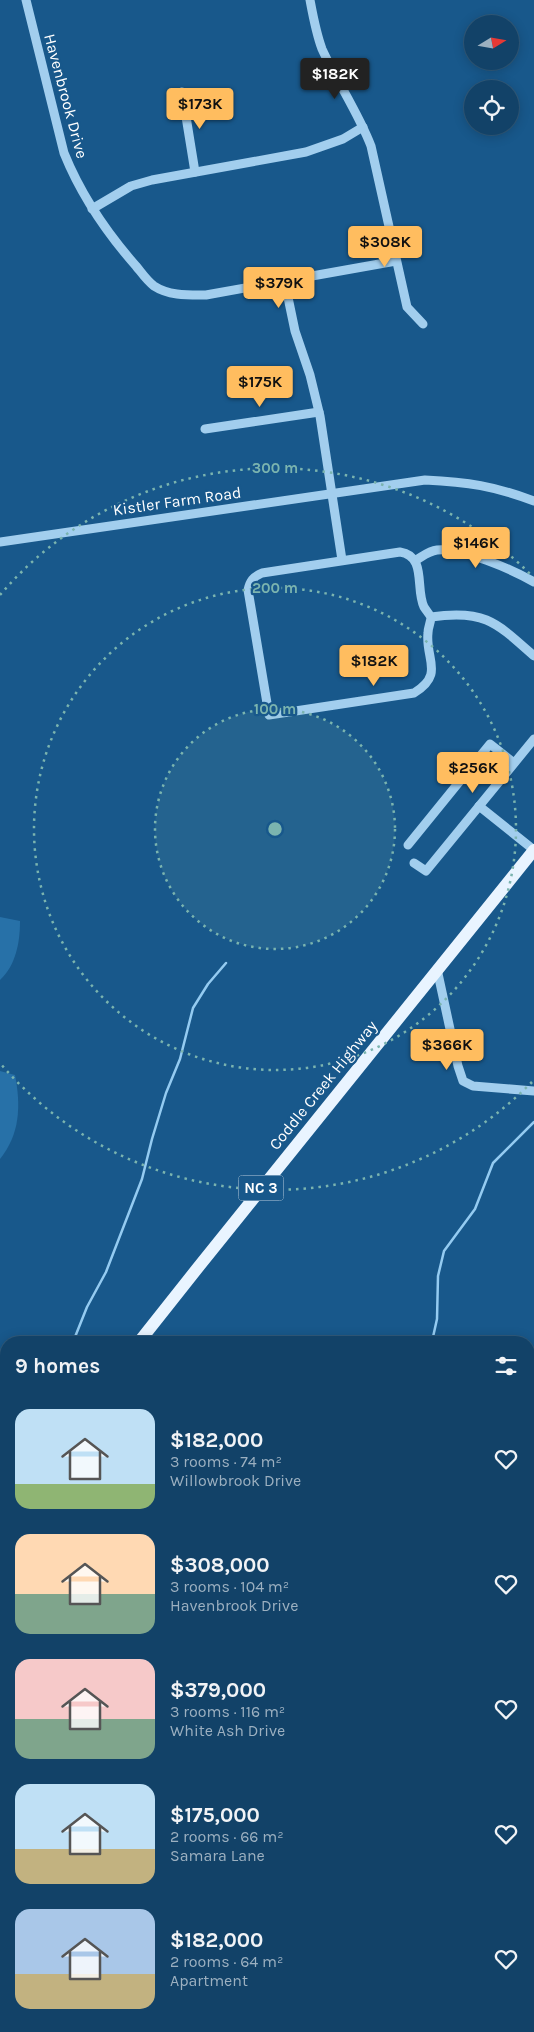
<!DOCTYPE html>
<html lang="en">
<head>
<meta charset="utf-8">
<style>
	body { margin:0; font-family:Karla,sans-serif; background:#1b496e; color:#f1f3f6; height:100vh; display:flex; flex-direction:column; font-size:19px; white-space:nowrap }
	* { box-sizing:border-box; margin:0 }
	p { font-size:16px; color:#9cb0c0 }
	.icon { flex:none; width:28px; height:28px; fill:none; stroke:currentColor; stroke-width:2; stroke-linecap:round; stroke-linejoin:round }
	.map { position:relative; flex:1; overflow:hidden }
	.drawer { position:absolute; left:0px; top:1336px; width:535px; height:696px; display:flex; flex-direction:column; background:#124268; border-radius:20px 20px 0 0; box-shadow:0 2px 12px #0003,0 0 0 1px #315b7c }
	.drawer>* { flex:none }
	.needle { width:32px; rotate:79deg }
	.buttons { position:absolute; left:464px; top:15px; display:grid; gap:10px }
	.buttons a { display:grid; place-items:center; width:55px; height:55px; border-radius:50%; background:#124268; box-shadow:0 2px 12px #0003,0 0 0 1px #315b7c; font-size:25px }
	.price { position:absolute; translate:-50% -42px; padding:0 11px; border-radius:5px; background:#ffbd5f; color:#111; font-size:16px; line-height:32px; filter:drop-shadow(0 1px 2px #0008) }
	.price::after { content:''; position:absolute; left:50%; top:30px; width:15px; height:11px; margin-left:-8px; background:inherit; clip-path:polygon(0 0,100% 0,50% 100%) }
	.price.current { background:#222; color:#fff }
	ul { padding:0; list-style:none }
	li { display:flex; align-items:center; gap:15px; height:125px; padding:0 15px }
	li span { display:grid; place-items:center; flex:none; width:140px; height:100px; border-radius:15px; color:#555 }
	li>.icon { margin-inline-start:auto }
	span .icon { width:60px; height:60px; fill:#fffc; stroke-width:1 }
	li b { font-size:21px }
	h2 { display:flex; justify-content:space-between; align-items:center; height:60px; padding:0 15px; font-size:21px }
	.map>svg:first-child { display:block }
	.green { fill:#2771a8 }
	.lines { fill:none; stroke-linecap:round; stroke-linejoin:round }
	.stream { stroke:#94cbf1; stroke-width:2.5 }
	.minor { stroke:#a2ceee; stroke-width:9 }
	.major { stroke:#e9f4ff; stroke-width:12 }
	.ring { fill:none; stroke:#7bb4af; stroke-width:2.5; stroke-dasharray:2.5 5 }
	.labels { text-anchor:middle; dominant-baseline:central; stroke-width:4.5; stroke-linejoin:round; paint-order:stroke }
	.shield { fill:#18588b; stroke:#bacddc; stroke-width:1 }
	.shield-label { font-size:15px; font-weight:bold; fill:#fff }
	.street-label { font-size:16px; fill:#fff; stroke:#18588b }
	.centre { fill:#7bb4af; stroke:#18588b; stroke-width:2.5 }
	.ring-label { font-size:15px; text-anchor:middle; font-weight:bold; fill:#7bb4af; stroke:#18588b; stroke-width:4.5; stroke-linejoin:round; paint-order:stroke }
</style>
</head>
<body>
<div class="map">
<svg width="534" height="2032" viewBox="0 0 534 2032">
	<rect width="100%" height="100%" fill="#18588b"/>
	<!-- green -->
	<g class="green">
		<path d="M0,917L20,921C20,942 16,965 0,980Z"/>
		<path d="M0,1071L15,1075C21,1106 20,1134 0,1159Z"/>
	</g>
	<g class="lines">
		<!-- stream -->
		<g class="stream">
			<polyline points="73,1342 87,1307 106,1272 142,1179 152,1139 166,1093 180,1059 193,1008 208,984 226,963"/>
			<polyline points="434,1342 433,1337 437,1319 438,1276 444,1251 475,1209 493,1163 534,1122"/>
			<polyline points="529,1454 534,1451"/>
			<polyline points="0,1523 6,1512"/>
			<polyline points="0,1655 6,1654"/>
		</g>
		<!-- minor -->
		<g class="minor">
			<path d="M26,0L64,153C81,195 106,232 136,266C141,272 147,281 154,286C169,296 189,295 206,295L396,261"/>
			<path d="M310,0C313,16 316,33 322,49C337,82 358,112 371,146L407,307L423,324"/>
			<polyline points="182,92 195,172"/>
			<polyline points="92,209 131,186 152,180 306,152 343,139 363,127"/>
			<polyline points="285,283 295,331 310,375 320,416 342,560"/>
			<polyline points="205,429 319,412"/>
			<path d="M0,542L425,480C468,482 494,486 534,501"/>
			<path d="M416,560C423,556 429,551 437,550C461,547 513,570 534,582"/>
			<path d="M431,617C431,622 428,627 428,633C425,659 445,674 414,693L269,715L248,590C250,581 253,577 262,573L400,552C427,556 415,589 424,607C426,610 429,614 431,617C484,609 496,622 534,656"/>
			<polyline points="479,806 534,850"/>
			<polyline points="408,845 490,744 514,763"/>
			<polyline points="414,863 426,871 534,739"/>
			<polyline points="437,969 458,1066 463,1081 473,1086 534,1091"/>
			<polyline points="0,1767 6,1769"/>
			<polyline points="0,1954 6,1955"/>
			<polyline points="238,2026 240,2032"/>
		</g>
		<!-- major -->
		<g class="major">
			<polyline points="139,1342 196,1270 534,850"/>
			<polyline points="0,1582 6,1566"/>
		</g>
	</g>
	<!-- distance rings -->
	<circle cx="275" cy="829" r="120" fill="#7bb4af" fill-opacity=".12"/>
	<g class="ring">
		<circle cx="275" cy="829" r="120"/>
		<circle cx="275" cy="829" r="241"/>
		<path d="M532 1082A361 361 0 0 1 0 1063M0 595A361 361 0 0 1 532 576"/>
	</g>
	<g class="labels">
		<!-- shield labels -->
		<rect class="shield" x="238.5" y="1175.5" width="45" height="25" rx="4"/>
		<g class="shield-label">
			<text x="261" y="1188">NC 3</text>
		</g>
		<!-- street labels -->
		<g class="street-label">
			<text transform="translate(66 96) rotate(75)">Havenbrook Drive</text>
			<text transform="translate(177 501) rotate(-8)">Kistler Farm Road</text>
			<text transform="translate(323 1085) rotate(-51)">Coddle Creek Highway</text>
		</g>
	</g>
	<circle cx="275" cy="829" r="8" class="centre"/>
	<g class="ring-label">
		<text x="275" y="473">300 m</text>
		<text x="275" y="593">200 m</text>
		<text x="275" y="714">100 m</text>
	</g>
</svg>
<div class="buttons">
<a><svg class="needle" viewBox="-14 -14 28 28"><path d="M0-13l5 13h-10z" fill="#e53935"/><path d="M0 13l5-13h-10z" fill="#9cb0c0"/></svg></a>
<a><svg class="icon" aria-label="locate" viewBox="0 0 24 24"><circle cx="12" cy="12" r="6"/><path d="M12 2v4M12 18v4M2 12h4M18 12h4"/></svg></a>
</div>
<b class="price current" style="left:335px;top:100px">$182K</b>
<b class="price" style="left:200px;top:130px">$173K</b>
<b class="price" style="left:385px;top:268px">$308K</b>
<b class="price" style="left:279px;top:309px">$379K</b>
<b class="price" style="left:260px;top:408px">$175K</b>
<b class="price" style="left:476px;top:569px">$146K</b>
<b class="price" style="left:374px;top:687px">$182K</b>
<b class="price" style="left:473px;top:794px">$256K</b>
<b class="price" style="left:447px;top:1071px">$366K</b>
<section class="drawer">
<h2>9 homes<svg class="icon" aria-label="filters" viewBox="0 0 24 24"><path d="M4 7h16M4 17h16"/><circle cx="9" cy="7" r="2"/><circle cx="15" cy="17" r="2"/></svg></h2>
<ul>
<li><span style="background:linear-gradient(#bfe0f5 75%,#8fb573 0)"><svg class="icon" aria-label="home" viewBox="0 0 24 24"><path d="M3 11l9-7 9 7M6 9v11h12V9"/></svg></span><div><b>$182,000</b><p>3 rooms · 74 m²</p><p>Willowbrook Drive</p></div><svg class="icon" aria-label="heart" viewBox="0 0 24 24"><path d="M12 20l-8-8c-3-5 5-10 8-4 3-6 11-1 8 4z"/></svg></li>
<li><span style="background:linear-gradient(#ffd9b3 60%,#7fa58c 0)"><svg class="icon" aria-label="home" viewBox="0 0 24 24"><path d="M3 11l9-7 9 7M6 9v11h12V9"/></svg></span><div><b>$308,000</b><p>3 rooms · 104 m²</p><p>Havenbrook Drive</p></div><svg class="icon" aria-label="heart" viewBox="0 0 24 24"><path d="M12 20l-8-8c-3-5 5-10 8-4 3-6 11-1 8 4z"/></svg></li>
<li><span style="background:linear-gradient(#f6c9c9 60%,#7fa58c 0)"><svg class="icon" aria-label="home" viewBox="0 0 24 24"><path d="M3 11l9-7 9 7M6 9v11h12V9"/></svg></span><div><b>$379,000</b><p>3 rooms · 116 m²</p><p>White Ash Drive</p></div><svg class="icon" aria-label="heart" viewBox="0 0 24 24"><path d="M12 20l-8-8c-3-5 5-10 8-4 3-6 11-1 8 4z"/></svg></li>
<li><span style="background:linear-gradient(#bfe0f5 65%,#c2b280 0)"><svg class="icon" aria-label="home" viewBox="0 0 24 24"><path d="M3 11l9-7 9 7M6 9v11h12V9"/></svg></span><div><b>$175,000</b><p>2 rooms · 66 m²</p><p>Samara Lane</p></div><svg class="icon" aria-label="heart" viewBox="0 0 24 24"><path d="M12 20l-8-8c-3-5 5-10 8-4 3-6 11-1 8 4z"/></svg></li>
<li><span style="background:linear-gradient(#a9c7e8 65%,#c2b280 0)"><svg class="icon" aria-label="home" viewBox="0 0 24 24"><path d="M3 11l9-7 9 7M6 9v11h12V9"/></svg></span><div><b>$182,000</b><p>2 rooms · 64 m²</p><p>Apartment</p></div><svg class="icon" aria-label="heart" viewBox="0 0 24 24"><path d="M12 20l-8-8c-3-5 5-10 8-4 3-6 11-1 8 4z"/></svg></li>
</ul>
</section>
</div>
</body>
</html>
